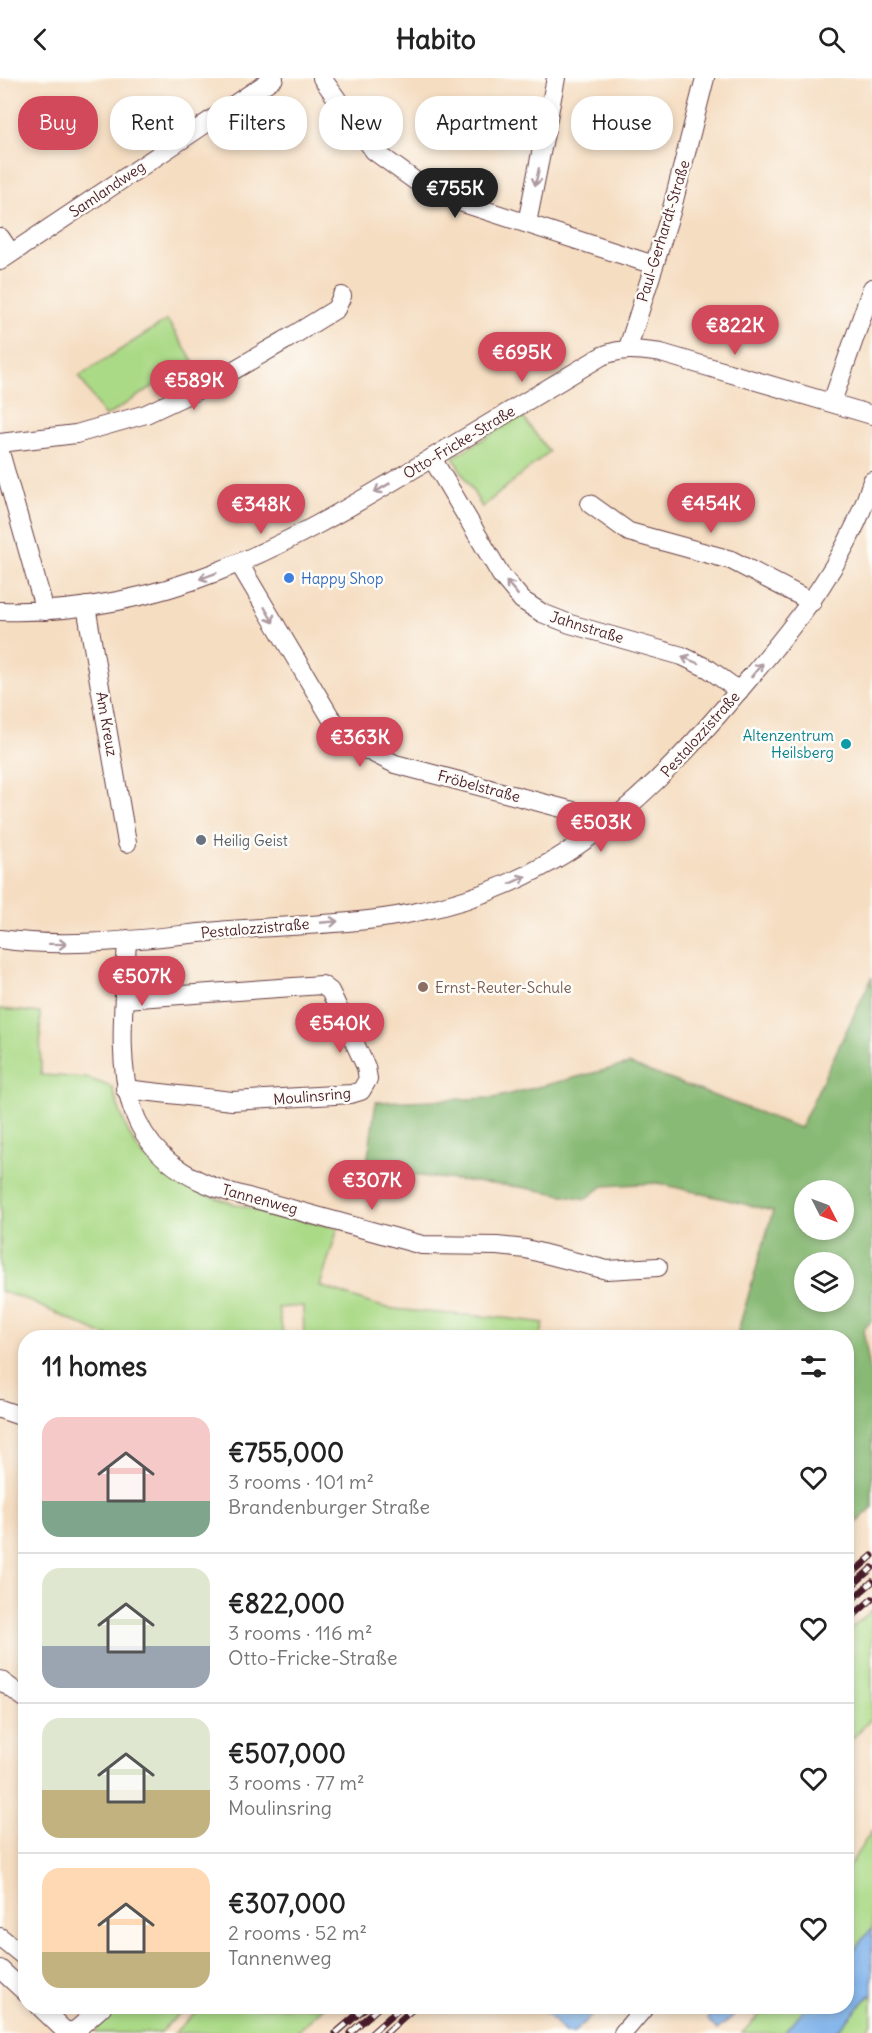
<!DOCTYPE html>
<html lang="en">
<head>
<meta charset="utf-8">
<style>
	body { margin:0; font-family:Delius,sans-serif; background:#f2f2f2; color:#222; height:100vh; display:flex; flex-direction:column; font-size:22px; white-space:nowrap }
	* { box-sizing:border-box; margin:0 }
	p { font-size:20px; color:#767676 }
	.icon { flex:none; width:33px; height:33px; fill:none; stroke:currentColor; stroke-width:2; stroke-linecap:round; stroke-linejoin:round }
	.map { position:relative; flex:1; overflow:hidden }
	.panel { position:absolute; left:18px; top:1252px; width:836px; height:684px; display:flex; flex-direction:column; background:#fff; border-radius:24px; box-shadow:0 3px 9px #0003 }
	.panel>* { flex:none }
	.top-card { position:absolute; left:18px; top:18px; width:837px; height:54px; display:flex; gap:12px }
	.needle { width:39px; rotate:132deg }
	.controls { position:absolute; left:794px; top:1102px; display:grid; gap:12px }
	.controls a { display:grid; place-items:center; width:60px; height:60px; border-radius:50%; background:#fff; box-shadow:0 3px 9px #0003; font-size:30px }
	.price { position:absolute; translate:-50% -51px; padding:0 14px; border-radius:21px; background:#d1495b; color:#fff; font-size:20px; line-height:39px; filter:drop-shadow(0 2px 3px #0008) }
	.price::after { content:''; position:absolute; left:50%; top:36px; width:18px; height:14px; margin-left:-9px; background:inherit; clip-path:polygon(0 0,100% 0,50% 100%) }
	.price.current { background:#222; color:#fff }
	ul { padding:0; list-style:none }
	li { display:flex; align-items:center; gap:18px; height:150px; padding:0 24px }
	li+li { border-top:2px solid #e0e0e0 }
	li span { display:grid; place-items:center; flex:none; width:168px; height:120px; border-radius:18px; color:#555 }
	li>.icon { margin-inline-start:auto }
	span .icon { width:72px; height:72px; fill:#fffc; stroke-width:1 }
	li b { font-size:26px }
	h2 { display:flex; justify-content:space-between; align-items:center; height:72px; padding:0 24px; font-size:26px }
	.chip { padding:0 21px; border-radius:24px; background:#fff; box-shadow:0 3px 9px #0003; font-size:21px; line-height:54px }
	.chip.current { background:#d1495b; color:#fff }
	header { display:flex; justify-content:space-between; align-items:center; height:78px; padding:0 24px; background:#fff; font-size:27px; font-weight:700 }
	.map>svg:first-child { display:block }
	.green { fill:#abda87; stroke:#7a7c59; stroke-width:1.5 }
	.forest { fill:#88ba74; stroke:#696c50; stroke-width:1.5; fill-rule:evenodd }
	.water { fill:#7cb1ea; stroke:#63688a; stroke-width:1.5 }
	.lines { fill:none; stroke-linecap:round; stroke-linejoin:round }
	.street-casing { stroke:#643c42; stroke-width:20 }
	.street { stroke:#fff; stroke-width:18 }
	.rail-casing { stroke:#4a1f2b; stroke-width:7 }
	.rail { stroke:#fdfcf7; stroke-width:4.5; stroke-dasharray:14; stroke-linecap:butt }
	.oneway { stroke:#ae9aa0 }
	.shop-dot { fill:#3f7fe0; stroke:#fdfcf7; stroke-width:2 }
	.culture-dot { fill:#0f9aa8; stroke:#fdfcf7; stroke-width:2 }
	.worship-dot { fill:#6b7280; stroke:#fdfcf7; stroke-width:2 }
	.education-dot { fill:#8d6e63; stroke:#fdfcf7; stroke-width:2 }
	.labels { text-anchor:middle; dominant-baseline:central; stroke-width:5; stroke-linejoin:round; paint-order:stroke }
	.street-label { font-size:15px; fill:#4a1f2b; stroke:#fdfcf7 }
	.shop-label { font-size:15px; fill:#366cbe; stroke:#fdfcf7; text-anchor:start }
	.culture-label { font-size:15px; fill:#0d838f; stroke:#fdfcf7; text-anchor:end }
	.worship-label { font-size:15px; fill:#5b616d; stroke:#fdfcf7; text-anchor:start }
	.education-label { font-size:15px; fill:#785e54; stroke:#fdfcf7; text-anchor:start }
</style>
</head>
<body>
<header><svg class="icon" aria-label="back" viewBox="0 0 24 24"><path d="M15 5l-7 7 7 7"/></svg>Habito<svg class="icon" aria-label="search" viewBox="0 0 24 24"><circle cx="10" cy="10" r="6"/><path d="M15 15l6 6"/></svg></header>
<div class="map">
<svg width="872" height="1955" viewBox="0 0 872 1955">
	<rect width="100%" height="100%" fill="#fdfcf7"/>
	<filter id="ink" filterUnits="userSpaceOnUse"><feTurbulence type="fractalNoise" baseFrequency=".0167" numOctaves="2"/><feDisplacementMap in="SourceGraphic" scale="12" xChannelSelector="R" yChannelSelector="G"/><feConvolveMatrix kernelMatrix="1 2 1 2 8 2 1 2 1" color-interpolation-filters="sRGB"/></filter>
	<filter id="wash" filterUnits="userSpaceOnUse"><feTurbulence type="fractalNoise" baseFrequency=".008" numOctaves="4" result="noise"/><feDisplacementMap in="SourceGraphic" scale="24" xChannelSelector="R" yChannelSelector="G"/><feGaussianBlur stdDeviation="1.35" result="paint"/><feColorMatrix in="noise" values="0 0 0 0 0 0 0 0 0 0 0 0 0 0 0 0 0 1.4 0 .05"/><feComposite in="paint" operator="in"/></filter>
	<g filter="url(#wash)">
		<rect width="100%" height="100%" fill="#f5ddc1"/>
		<!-- green -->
		<g class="green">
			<polygon points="167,242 193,283 105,339 79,298"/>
			<polygon points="522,338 549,374 482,429 453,379"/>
			<path d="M0,931L40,935L41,997L87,1000L112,1009C118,1028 124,1048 134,1065C167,1121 279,1136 338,1150L320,1208C344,1215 370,1228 395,1231C445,1237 495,1237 544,1245L540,1260H304L303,1228L278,1230L284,1260H111L22,1220L0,1213Z"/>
			<polygon points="872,1532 872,1640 846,1667 846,1555"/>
			<polygon points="872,1752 872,1850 846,1881 846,1799 848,1790"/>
			<polygon points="872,1915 872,1945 864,1955 835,1955"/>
			<polygon points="110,1929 186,1929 160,1955 96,1955 102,1937"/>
			<polygon points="201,1929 324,1929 296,1955 174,1955"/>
			<polygon points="767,1929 806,1929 784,1955 742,1955"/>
		</g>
		<!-- forest -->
		<path class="forest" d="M872,899V1242L863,1252L872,1302V1430L846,1454V1260H736L773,1133L658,1105L603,1108L586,1121L520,1109L366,1092L376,1024L494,1020L629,986L800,1050ZM804,1113H843V1152H804ZM804,1185H843V1224H804Z"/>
		<!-- water -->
		<g class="water">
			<polygon points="872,1850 872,1915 835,1955 784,1955 806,1929 846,1929 846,1881"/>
			<polygon points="539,1929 599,1929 574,1955 566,1955"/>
			<polygon points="715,1929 728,1929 733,1938 717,1952 707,1941"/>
		</g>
	</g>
	<g filter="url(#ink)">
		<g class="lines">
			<!-- street casing -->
			<g class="street-casing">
				<g id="street">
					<polyline points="322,0 374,73 421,107 463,125 654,187"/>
					<polyline points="527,145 556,0"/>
					<polyline points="0,159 11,175"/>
					<polyline points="0,183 274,0"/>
					<polyline points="628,270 671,134 705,0"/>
					<polyline points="832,324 872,210"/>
					<polyline points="0,365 76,356 146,336 210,306 284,263 336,231 342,218"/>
					<polyline points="0,374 45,533"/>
					<polyline points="432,380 501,497 522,522 542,535 570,546 682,578 709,591 739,613"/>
					<polyline points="590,426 629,454 731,482 812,524"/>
					<polyline points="240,487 331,640 361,669 395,686 573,733 598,755"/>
					<polyline points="86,528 127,765"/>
					<path d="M0,533C160,538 283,470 415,390C477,353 540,315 602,278C623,269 639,272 661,275L872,337"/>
					<path d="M0,861C76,872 154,859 230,852C289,847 355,847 412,835C565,806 652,716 748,602C800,541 849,480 872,403"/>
					<path d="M127,861C123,967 99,1073 226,1113L422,1167L497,1168L526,1171L607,1192L658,1189"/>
					<polyline points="124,921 322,907 330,913 366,989 368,1001 361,1013 351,1016 232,1023 125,1011"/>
					<polyline points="0,1331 26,1340"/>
					<polyline points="0,1602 26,1621"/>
					<polyline points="0,1859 26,1880"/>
					<polyline points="0,1891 26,1915"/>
					<polyline points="40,1929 66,1954 76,1952"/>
					<polyline points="79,1955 76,1952 102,1929"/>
					<polyline points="623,1955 645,1929"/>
				</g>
			</g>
			<!-- street -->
			<use href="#street" class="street"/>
			<!-- rail casing -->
			<g class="rail-casing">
				<g id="rail">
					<polyline points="846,1501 872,1478"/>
					<polyline points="846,1513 872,1490"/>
					<polyline points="846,1527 872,1504"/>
					<polyline points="846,1544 872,1521"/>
					<polyline points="336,1955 366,1929"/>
					<polyline points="350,1955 379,1929"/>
					<polyline points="372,1955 401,1929"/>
					<polyline points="386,1955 415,1929"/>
				</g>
			</g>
			<!-- rail -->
			<use href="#rail" class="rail"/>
		</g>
		<!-- one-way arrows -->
		<defs><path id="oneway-shaft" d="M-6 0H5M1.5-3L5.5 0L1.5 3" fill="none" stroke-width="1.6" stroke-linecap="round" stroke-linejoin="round" transform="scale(1.5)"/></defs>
		<g class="oneway">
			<use href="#oneway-shaft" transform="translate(537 99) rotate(102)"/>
			<use href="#oneway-shaft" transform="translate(382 410) rotate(149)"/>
			<use href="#oneway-shaft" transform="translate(208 498) rotate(160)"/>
			<use href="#oneway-shaft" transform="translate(512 510) rotate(-130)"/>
			<use href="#oneway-shaft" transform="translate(269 537) rotate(60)"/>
			<use href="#oneway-shaft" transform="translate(690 582) rotate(-157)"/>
			<use href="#oneway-shaft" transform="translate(757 592) rotate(-50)"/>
			<use href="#oneway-shaft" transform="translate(518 802) rotate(-24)"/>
			<use href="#oneway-shaft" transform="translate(329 844) rotate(-5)"/>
			<use href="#oneway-shaft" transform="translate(58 866) rotate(1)"/>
		</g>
	</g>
	<!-- markers -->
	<circle class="shop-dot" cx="289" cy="500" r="6"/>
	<circle class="culture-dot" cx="846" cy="666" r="6"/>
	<circle class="worship-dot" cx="201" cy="762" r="6"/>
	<circle class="education-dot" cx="423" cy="909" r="6"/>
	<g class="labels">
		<!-- street labels -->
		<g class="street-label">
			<text transform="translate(107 111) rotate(-34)">Samlandweg</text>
			<text transform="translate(663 153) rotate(-73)">Paul-Gerhardt-Straße</text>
			<text transform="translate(459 364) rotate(-31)">Otto-Fricke-Straße</text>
			<text transform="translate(587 549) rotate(17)">Jahnstraße</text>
			<text transform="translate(107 646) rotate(80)">Am Kreuz</text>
			<text transform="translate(700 656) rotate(-48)">Pestalozzistraße</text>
			<text transform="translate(479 708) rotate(15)">Fröbelstraße</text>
			<text transform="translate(255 850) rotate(-5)">Pestalozzistraße</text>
			<text transform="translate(312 1018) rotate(-5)">Moulinsring</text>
			<text transform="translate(260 1121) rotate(15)">Tannenweg</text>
		</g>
		<!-- shop labels -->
		<g class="shop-label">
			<text x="301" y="500">Happy Shop</text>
		</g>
		<!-- culture labels -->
		<g class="culture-label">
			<text x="834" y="657">Altenzentrum<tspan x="834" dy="17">Heilsberg</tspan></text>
		</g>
		<!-- worship labels -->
		<g class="worship-label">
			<text x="213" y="762">Heilig Geist</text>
		</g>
		<!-- education labels -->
		<g class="education-label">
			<text x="435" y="909">Ernst-Reuter-Schule</text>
		</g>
	</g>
</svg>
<div class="controls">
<a><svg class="needle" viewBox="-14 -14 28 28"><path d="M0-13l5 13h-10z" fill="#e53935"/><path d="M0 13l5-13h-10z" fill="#767676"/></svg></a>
<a><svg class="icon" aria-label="layers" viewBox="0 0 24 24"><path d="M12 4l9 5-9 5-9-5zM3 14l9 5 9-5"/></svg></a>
</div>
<b class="price current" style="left:455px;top:141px">€755K</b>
<b class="price" style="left:735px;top:278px">€822K</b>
<b class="price" style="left:522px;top:305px">€695K</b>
<b class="price" style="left:194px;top:333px">€589K</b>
<b class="price" style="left:711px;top:456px">€454K</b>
<b class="price" style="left:261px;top:457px">€348K</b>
<b class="price" style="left:360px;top:690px">€363K</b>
<b class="price" style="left:601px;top:775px">€503K</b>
<b class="price" style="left:142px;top:929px">€507K</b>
<b class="price" style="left:340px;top:976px">€540K</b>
<b class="price" style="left:372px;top:1133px">€307K</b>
<div class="top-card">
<a class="chip current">Buy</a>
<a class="chip">Rent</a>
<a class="chip">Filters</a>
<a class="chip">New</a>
<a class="chip">Apartment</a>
<a class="chip">House</a>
</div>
<section class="panel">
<h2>11 homes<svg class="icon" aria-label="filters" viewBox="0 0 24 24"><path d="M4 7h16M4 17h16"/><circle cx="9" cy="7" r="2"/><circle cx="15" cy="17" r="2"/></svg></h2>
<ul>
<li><span style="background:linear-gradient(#f6c9c9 70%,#7fa58c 0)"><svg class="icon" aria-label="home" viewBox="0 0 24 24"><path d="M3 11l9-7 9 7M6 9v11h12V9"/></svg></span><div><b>€755,000</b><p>3 rooms · 101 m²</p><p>Brandenburger Straße</p></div><svg class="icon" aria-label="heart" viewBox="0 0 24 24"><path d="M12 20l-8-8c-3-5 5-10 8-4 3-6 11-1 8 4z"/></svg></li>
<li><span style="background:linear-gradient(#dfe7d0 65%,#9aa5b1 0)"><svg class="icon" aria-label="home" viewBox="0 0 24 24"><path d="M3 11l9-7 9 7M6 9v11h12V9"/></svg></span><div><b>€822,000</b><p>3 rooms · 116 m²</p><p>Otto-Fricke-Straße</p></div><svg class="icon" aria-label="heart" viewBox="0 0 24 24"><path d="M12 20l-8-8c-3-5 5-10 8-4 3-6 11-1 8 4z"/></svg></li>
<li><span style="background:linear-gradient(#dfe7d0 60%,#c2b280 0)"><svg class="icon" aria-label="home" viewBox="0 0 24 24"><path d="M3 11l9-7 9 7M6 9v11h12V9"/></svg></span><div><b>€507,000</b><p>3 rooms · 77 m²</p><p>Moulinsring</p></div><svg class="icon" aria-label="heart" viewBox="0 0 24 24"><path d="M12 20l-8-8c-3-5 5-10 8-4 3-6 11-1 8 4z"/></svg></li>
<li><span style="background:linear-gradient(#ffd9b3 70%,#c2b280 0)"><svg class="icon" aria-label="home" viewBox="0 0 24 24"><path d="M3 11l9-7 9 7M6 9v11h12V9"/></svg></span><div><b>€307,000</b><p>2 rooms · 52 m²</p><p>Tannenweg</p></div><svg class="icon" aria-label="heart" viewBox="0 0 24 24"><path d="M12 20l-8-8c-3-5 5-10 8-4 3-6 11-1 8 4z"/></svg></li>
</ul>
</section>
</div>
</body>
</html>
